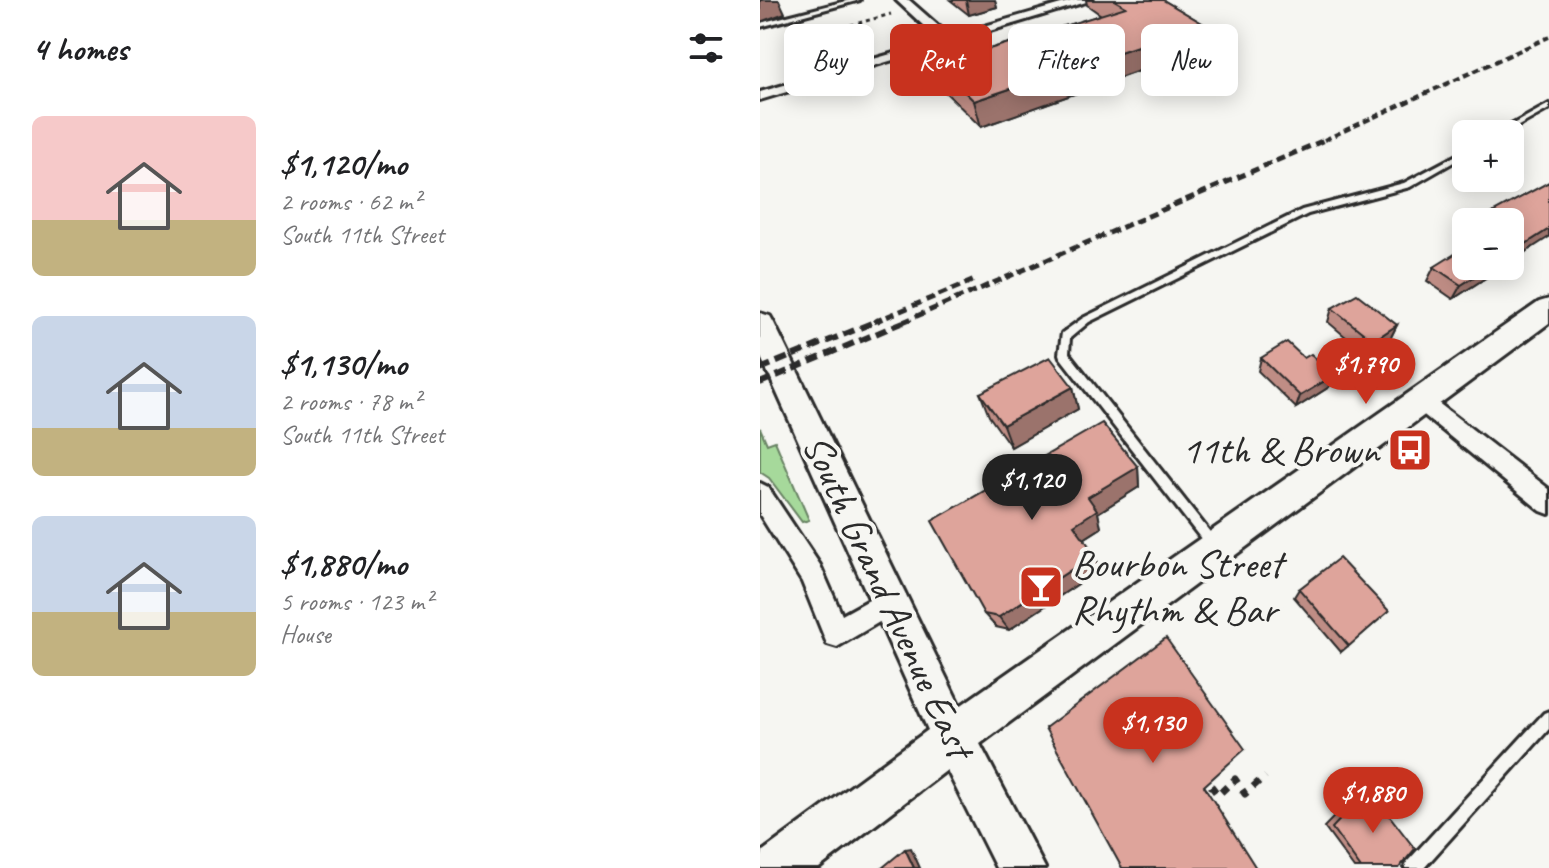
<!DOCTYPE html>
<html lang="en">
<head>
<meta charset="utf-8">
<style>
	body { margin:0; font-family:Caveat,sans-serif; background:#f6f6f6; color:#202124; height:100vh; display:flex; flex-direction:column; font-size:30px; white-space:nowrap }
	* { box-sizing:border-box; margin:0 }
	p { font-size:26px; color:#757577 }
	.icon { flex:none; width:44px; height:44px; fill:none; stroke:currentColor; stroke-width:2; stroke-linecap:round; stroke-linejoin:round }
	.map { position:relative; flex:1; overflow:hidden }
	.side { display:flex; flex-direction:column; background:#fff; width:760px }
	.side>* { flex:none }
	.banner { position:absolute; left:24px; top:24px; width:644px; height:72px; display:flex; gap:16px }
	.fabs { position:absolute; left:692px; top:120px; display:grid; gap:16px }
	.fabs a { display:grid; place-items:center; width:72px; height:72px; border-radius:12px; background:#fff; box-shadow:0 4px 20px #0003; font-size:40px }
	.price { position:absolute; translate:-50% -68px; padding:0 18px; border-radius:28px; background:#c8321e; color:#fff; font-size:26px; line-height:52px; filter:drop-shadow(0 2px 4px #0008) }
	.price::after { content:''; position:absolute; left:50%; top:48px; width:24px; height:18px; margin-left:-12px; background:inherit; clip-path:polygon(0 0,100% 0,50% 100%) }
	.price.current { background:#222; color:#fff }
	ul { padding:0; list-style:none }
	li { display:flex; align-items:center; gap:24px; height:200px; padding:0 32px }
	li span { display:grid; place-items:center; flex:none; width:224px; height:160px; border-radius:12px; color:#555 }
	li>.icon { margin-inline-start:auto }
	span .icon { width:96px; height:96px; fill:#fffc; stroke-width:1 }
	li b { font-size:34px }
	h2 { display:flex; justify-content:space-between; align-items:center; height:96px; padding:0 32px; font-size:34px }
	.pill { padding:0 28px; border-radius:12px; background:#fff; box-shadow:0 4px 20px #0003; font-size:28px; line-height:72px }
	.pill.current { background:#c8321e; color:#fff }
	main { display:flex; flex:1; min-height:0 }
	.map>svg:first-child { display:block }
	.green { fill:#a6d99b; stroke:#688263; stroke-width:2 }
	.lines { fill:none; stroke-linecap:round; stroke-linejoin:round }
	.lane-casing { stroke:#2b2b2b; stroke-width:6 }
	.street-casing { stroke:#2b2b2b; stroke-width:6 }
	.secondary-casing { stroke:#2b2b2b; stroke-width:6 }
	.path-far1 { stroke:#2b2b2b; stroke-width:3; stroke-dasharray:4 4; stroke-linecap:butt }
	.path { stroke:#2b2b2b; stroke-width:7; stroke-dasharray:8 8; stroke-linecap:butt }
	.lane { fill:#f6f6f2; fill-rule:evenodd }
	.street { fill:#f6f6f2; fill-rule:evenodd }
	.secondary { fill:#f6f6f2; fill-rule:evenodd }
	.rail-far2 { stroke:#2b2b2b; stroke-width:4; stroke-dasharray:7 4; stroke-linecap:butt }
	.rail-far1 { stroke:#2b2b2b; stroke-width:5; stroke-dasharray:9 5; stroke-linecap:butt }
	.rail { stroke:#2b2b2b; stroke-width:6; stroke-dasharray:12 6; stroke-linecap:butt }
	.wall { fill:#bf8d85; stroke:#2b2b2b; stroke-width:2 }
	.shaded-wall { fill:#9b736c; stroke:#2b2b2b; stroke-width:2 }
	.building { fill:#dea49b; stroke:#2b2b2b; stroke-width:2 }
	.labels { text-anchor:middle; dominant-baseline:central; stroke-width:8; stroke-linejoin:round; paint-order:stroke }
	.poi-label { font-size:40px; fill:#2b2b2b; stroke:#f6f6f2; text-anchor:end }
	.street-label { font-size:40px; fill:#2b2b2b; stroke:#f6f6f2 }
</style>
</head>
<body>
<main>
<section class="side">
<h2>4 homes<svg class="icon" aria-label="filters" viewBox="0 0 24 24"><path d="M4 7h16M4 17h16"/><circle cx="9" cy="7" r="2"/><circle cx="15" cy="17" r="2"/></svg></h2>
<ul>
<li><span style="background:linear-gradient(#f6c9c9 65%,#c2b280 0)"><svg class="icon" aria-label="home" viewBox="0 0 24 24"><path d="M3 11l9-7 9 7M6 9v11h12V9"/></svg></span><div><b>$1,120/mo</b><p>2 rooms · 62 m²</p><p>South 11th Street</p></div></li>
<li><span style="background:linear-gradient(#c9d6e8 70%,#c2b280 0)"><svg class="icon" aria-label="home" viewBox="0 0 24 24"><path d="M3 11l9-7 9 7M6 9v11h12V9"/></svg></span><div><b>$1,130/mo</b><p>2 rooms · 78 m²</p><p>South 11th Street</p></div></li>
<li><span style="background:linear-gradient(#c9d6e8 60%,#c2b280 0)"><svg class="icon" aria-label="home" viewBox="0 0 24 24"><path d="M3 11l9-7 9 7M6 9v11h12V9"/></svg></span><div><b>$1,880/mo</b><p>5 rooms · 123 m²</p><p>House</p></div></li>
</ul>
</section>
<div class="map">
<svg width="789" height="868" viewBox="0 0 789 868">
	<rect width="100%" height="100%" fill="#f6f6f2"/>
	<filter id="ink" filterUnits="userSpaceOnUse"><feTurbulence type="fractalNoise" baseFrequency=".0125" numOctaves="2"/><feDisplacementMap in="SourceGraphic" scale="16" xChannelSelector="R" yChannelSelector="G"/><feConvolveMatrix kernelMatrix="1 2 1 2 8 2 1 2 1" color-interpolation-filters="sRGB"/></filter>
	<g filter="url(#ink)">
		<!-- green -->
		<polygon class="green" points="0,428 7,444 15,441 49,520 42,522 9,478 0,472"/>
		<g class="lines">
			<!-- lane casing -->
			<g class="lane-casing">
				<g id="lane">
					<polygon points="90,0 100,0 0,27 0,23"/>
					<polygon points="789,104 789,109 744,134 735,134"/>
					<polygon points="706,150 706,155 650,187 548,214 329,322 310,338 309,353 457,541 459,545 457,549 453,551 449,549 300,357 299,354 302,333 323,318 542,210 644,183"/>
					<polygon points="789,711 789,729 664,868 645,868 647,862 784,713"/>
				</g>
			</g>
			<!-- street casing -->
			<g class="street-casing">
				<g id="street">
					<polygon points="136,0 149,0 190,36 315,0 333,0 0,100 0,92 179,40"/>
					<polygon points="661,392 668,395 789,489 789,514 781,511 654,407 650,401 654,395"/>
					<polygon points="0,483 8,487 60,565 82,615 129,589 138,593 142,602 138,611 77,647 67,644 42,582 0,515"/>
				</g>
			</g>
			<!-- secondary casing -->
			<g class="secondary-casing">
				<polygon id="secondary" points="789,299 789,323 220,744 285,868 236,868 187,770 59,868 0,868 3,851 168,730 0,355 0,313 10,316 14,323 200,706 779,302"/>
			</g>
			<!-- path-far1 -->
			<polyline class="path-far1" points="52,36 131,14"/>
			<!-- path -->
			<polyline class="path" points="439,791 449,783 458,795 475,779 485,794 505,776"/>
			<!-- lane -->
			<use href="#lane" class="lane"/>
			<!-- street -->
			<use href="#street" class="street"/>
			<!-- secondary -->
			<use href="#secondary" class="secondary"/>
			<!-- rail-far2 -->
			<polyline class="rail-far2" points="564,140 789,37"/>
			<!-- rail-far1 -->
			<g class="rail-far1">
				<polyline points="114,322 217,279"/>
				<polyline points="143,322 569,138"/>
			</g>
			<!-- rail -->
			<g class="rail">
				<polyline points="0,369 119,320"/>
				<polyline points="0,383 148,320"/>
			</g>
		</g>
		<!-- wall -->
		<g class="wall">
			<polygon points="190,0 235,0 237,7 209,15"/>
			<polygon points="326,0 403,0 474,42 471,67 438,79 410,60 221,127 184,91 177,65 341,15 327,5"/>
			<polygon points="744,266 693,299 667,281 674,267"/>
			<polygon points="572,308 637,325 630,339 606,354 568,322"/>
			<polygon points="501,358 544,358 574,375 569,387 536,408 498,371"/>
			<polygon points="313,387 318,409 251,447 229,416 220,393"/>
			<polygon points="378,467 379,487 338,513 341,528 324,539 339,570 249,630 236,627 224,614"/>
			<polygon points="539,589 629,611 581,652 534,597"/>
			<polygon points="609,789 639,868 594,868 564,827 600,790"/>
		</g>
		<!-- shaded-wall -->
		<g class="shaded-wall">
			<polygon points="0,0 19,0 25,13 0,22"/>
			<polygon points="206,0 235,0 237,7 209,15"/>
			<polygon points="410,35 410,60 221,127 214,101"/>
			<polygon points="474,42 471,67 438,79 440,54"/>
			<polygon points="789,229 789,237 750,262 750,254"/>
			<polygon points="731,266 744,266 693,299 701,285"/>
			<polygon points="637,325 630,339 606,354 613,341"/>
			<polygon points="574,375 569,387 536,408 540,396"/>
			<polygon points="313,387 318,409 251,447 243,425"/>
			<polygon points="378,467 379,487 338,513 341,528 319,542 314,525 328,497"/>
			<polygon points="335,554 339,570 249,630 239,617"/>
			<polygon points="151,848 160,868 154,868 145,849"/>
		</g>
		<!-- building -->
		<g class="building">
			<polygon points="354,0 403,0 474,42 440,54 410,35 214,101 177,65 366,7"/>
			<polygon points="789,182 789,229 750,254 750,222 722,222 719,220"/>
			<polygon points="706,247 706,266 731,266 701,285 674,267"/>
			<polygon points="597,294 637,325 613,341 572,308"/>
			<polygon points="527,342 544,358 551,354 574,375 540,396 501,358"/>
			<polygon points="290,357 313,387 243,425 220,393"/>
			<polygon points="342,423 378,467 328,497 337,510 314,525 335,554 239,617 224,614 172,521"/>
			<polygon points="579,558 629,611 589,646 539,589"/>
			<polygon points="406,638 485,749 444,786 496,868 362,868 285,728"/>
			<polygon points="609,789 655,849 639,868 601,868 572,828"/>
			<polygon points="145,849 154,868 122,868"/>
		</g>
	</g>
	<!-- icons -->
	<defs>
		<g id="bus-square" transform="scale(2.3)"><rect x="-9" y="-9" width="18" height="18" rx="4" fill="#c8321e" stroke="#f6f6f2"/><path d="M-5-6H5V4H4V6H2V4H-2V6H-4V4H-5ZM-3.5-4V0h7V-4ZM-3.5 1.2v1.5H-2V1.2ZM2 1.2v1.5H3.5V1.2Z" fill="#fff"/></g>
		<g id="bar-square" transform="scale(2.3)"><rect x="-9" y="-9" width="18" height="18" rx="4" fill="#c8321e" stroke="#f6f6f2"/><path d="M-6-5H6L.8 .8V4.5H3.5V6h-7V4.5H-.8V.8Z" fill="#fff"/></g>
	</defs>
	<g fill-rule="evenodd">
		<use href="#bus-square" x="650" y="450"/>
		<use href="#bar-square" x="281" y="587"/>
	</g>
	<g class="labels">
		<!-- poi labels -->
		<g class="poi-label">
			<text x="619" y="450">11th &amp; Brown</text>
			<text x="312" y="564" text-anchor="start">Bourbon Street<tspan x="312" dy="46">Rhythm &amp; Bar</tspan></text>
		</g>
		<!-- street labels -->
		<g class="street-label">
			<text transform="translate(128 596) rotate(65)">South Grand Avenue East</text>
		</g>
	</g>
</svg>
<div class="fabs">
<a>+</a>
<a>−</a>
</div>
<b class="price" style="left:606px;top:406px">$1,790</b>
<b class="price current" style="left:272px;top:522px">$1,120</b>
<b class="price" style="left:393px;top:765px">$1,130</b>
<b class="price" style="left:613px;top:835px">$1,880</b>
<div class="banner">
<a class="pill">Buy</a>
<a class="pill current">Rent</a>
<a class="pill">Filters</a>
<a class="pill">New</a>
</div>
</div>
</main>
</body>
</html>
